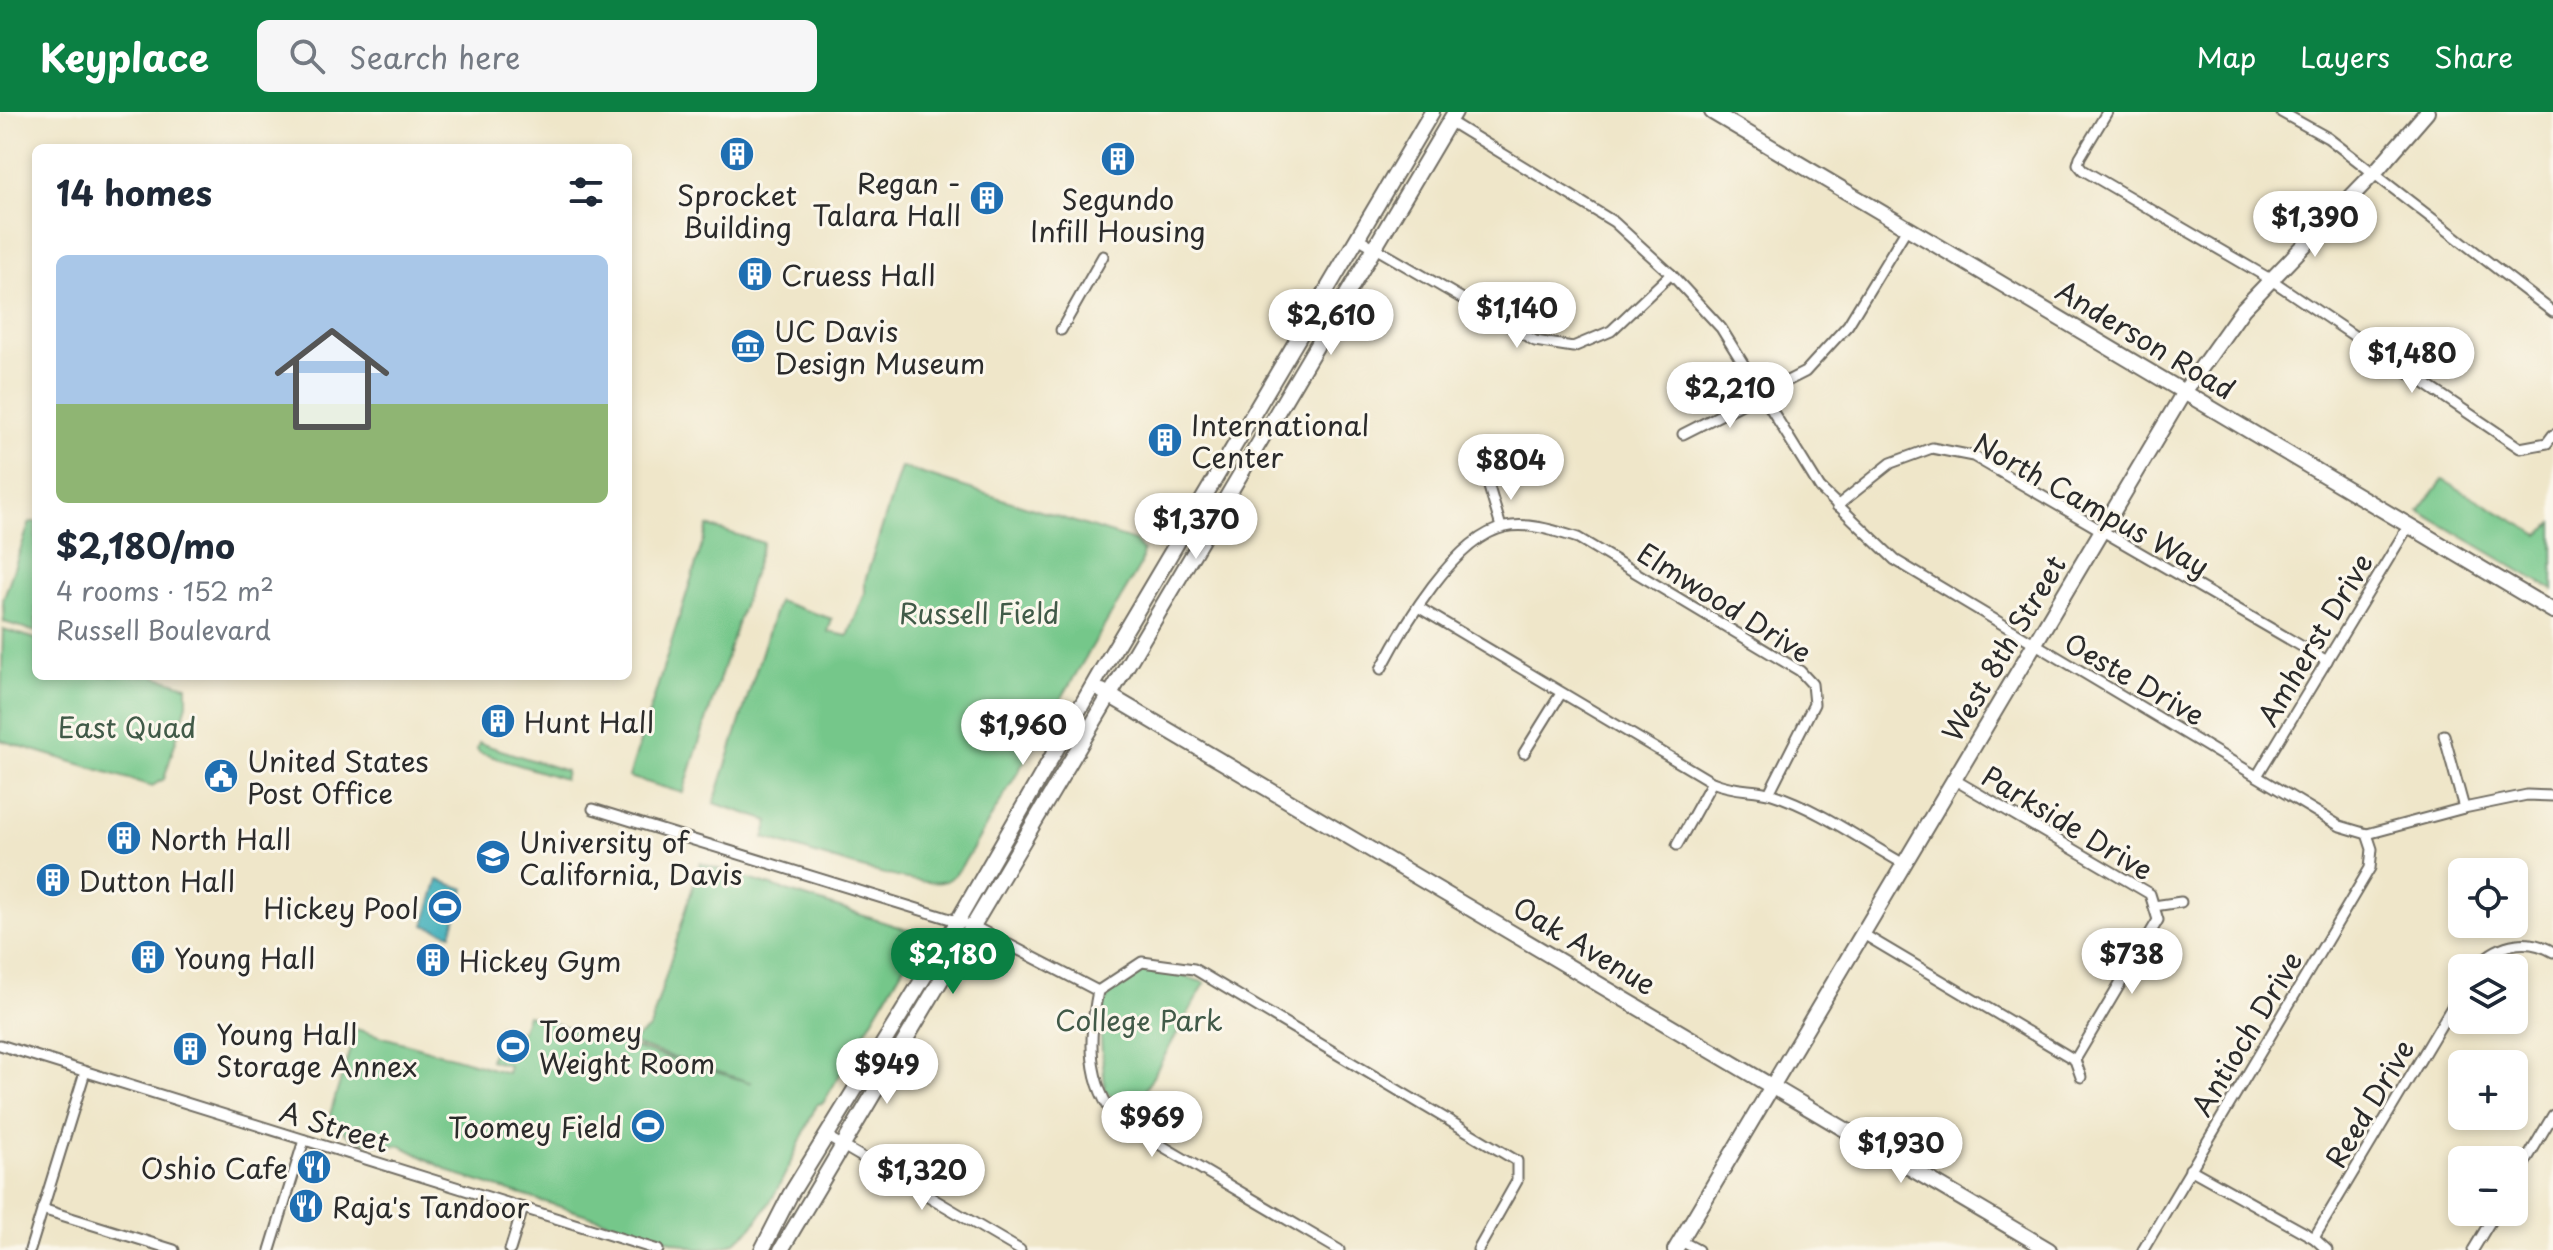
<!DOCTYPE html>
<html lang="en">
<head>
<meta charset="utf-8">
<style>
	body { margin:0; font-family:"Playpen Sans",sans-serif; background:#f6f6f7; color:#1f2937; height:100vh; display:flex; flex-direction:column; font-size:30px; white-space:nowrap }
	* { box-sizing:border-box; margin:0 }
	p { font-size:26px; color:#747a83 }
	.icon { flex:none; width:44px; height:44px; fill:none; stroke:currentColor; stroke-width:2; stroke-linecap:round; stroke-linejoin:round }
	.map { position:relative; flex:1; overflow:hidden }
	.details { position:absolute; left:32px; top:32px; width:600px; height:536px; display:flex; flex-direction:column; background:#fff; border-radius:12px; box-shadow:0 4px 12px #0003 }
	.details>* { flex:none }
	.fabs { position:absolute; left:2448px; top:746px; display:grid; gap:16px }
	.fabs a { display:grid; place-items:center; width:80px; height:80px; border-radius:12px; background:#fff; box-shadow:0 4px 12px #0003; font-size:40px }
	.price { position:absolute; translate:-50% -68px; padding:0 18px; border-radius:28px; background:#fff; color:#222; font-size:26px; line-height:52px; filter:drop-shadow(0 2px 4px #0008) }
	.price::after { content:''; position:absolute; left:50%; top:48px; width:24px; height:18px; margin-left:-12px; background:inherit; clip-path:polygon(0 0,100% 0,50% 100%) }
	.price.active { background:#0b8043; color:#fff }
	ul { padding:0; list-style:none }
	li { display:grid; align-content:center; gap:16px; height:424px; padding:0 24px }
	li+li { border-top:2px solid #e0e1e3 }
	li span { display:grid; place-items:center; height:248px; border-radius:12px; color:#555 }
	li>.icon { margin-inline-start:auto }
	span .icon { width:144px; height:144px; fill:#fffc; stroke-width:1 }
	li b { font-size:34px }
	h2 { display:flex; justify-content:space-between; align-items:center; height:96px; padding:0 24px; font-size:34px }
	header { display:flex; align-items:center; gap:48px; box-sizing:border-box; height:112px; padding:0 40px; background:#0b8043; color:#fff }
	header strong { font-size:38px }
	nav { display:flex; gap:44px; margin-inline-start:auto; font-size:28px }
	.search { width:560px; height:72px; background:#f6f6f7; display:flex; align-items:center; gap:20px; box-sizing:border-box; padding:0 28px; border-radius:12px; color:#747a83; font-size:30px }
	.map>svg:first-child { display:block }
	.green { fill:#74c78a; stroke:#50795a; stroke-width:2 }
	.water { fill:#3daeb9; stroke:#346c72; stroke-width:2 }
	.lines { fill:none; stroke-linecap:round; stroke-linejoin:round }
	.street-casing { stroke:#706c62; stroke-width:13 }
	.secondary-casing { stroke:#706c62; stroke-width:18 }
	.street { stroke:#fff; stroke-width:9 }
	.secondary { stroke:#fff; stroke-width:14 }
	.labels { text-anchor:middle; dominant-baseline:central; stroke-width:6; stroke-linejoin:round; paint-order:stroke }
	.poi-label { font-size:28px; fill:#2b2b2b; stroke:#fbf7ec; text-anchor:start }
	.street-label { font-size:28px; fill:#2b2b2b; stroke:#fbf7ec }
	.park-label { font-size:28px; fill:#415a48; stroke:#fbf7ec }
</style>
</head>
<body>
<header>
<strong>Keyplace</strong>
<div class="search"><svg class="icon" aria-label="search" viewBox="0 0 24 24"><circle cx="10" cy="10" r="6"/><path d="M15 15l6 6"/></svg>Search here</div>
<nav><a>Map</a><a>Layers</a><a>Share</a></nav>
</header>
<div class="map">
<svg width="2553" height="1138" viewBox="0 0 2553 1138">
	<rect width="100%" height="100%" fill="#fbf7ec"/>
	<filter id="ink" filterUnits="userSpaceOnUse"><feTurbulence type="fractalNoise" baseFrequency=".0125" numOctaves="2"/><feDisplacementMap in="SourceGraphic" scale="16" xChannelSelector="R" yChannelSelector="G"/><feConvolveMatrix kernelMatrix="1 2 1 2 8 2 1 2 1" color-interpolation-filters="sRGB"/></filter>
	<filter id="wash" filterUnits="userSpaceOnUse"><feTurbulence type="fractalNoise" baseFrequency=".006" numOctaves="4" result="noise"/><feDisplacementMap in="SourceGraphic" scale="32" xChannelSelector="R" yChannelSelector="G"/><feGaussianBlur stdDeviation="1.8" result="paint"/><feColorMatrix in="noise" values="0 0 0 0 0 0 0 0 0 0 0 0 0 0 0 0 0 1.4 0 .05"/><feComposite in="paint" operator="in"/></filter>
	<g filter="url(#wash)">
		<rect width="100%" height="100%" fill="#efe6c9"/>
		<!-- green -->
		<g class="green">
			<path d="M901,355L1135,429L1143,439L1141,452L973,736C966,746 957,765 945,769C919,779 797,735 764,726L769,709L714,691L778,489L832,507L828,520L848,524L865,481V469Z"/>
			<polygon points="2443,368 2539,423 2553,411 2553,478 2419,399"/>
			<polygon points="30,410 36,410 36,520 4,510 3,488"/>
			<polygon points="708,414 763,431 683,681 629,665"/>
			<polygon points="3,517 36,527 36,564 154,564 187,574 187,592 164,667 152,674 0,628"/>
			<polygon points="479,631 566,659 564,667 480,641 477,637"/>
			<path d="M700,751L917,821L911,842L823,991L817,992C798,1031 770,1114 729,1133C720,1137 708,1136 698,1137L457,1063L402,1034L355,1029L329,1006L356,917L507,961L509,954L490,948L500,913L521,920L527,903L752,971L630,931L650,916Z"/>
			<polygon points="1155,854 1205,871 1131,1004 1105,978 1099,903 1111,878 1137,859"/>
		</g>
		<!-- water -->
		<polygon class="water" points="438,768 465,777 451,822 424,813"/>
	</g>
	<g filter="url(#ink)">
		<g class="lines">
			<!-- street casing -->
			<g class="street-casing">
				<g id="street">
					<polyline points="2107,0 2080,45 2078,52 2083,58 2270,167 2520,336 2547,331 2553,323"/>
					<polyline points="2281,0 2328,26 2553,200"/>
					<polyline points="1449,9 1614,110 1671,162 1721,216 1820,376 1895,448 2340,714 2367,722 2464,696 2527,683 2553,684"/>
					<polyline points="1358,126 1535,229 1573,235 1611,219 1671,162"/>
					<polyline points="1061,218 1103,144"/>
					<polyline points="1683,322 1805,260 1848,213 1907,116"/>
					<polyline points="1489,375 1501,415"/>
					<polyline points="1837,394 1891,351 1932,336 1973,344 2327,549"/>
					<path d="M1418,495L1712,670C1737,680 1752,676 1772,682C1819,697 1861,728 1904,752"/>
					<path d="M1381,557C1403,515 1455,425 1505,415C1529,410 1555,419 1578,426L1800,559L1812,572L1814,592L1769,681"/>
					<polyline points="2444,623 2464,696"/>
					<polyline points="1524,641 1560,583"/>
					<polyline points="2257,664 2409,413"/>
					<polyline points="593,697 973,814 1098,879"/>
					<polyline points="1677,733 1712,670"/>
					<polyline points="2154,794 2181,790"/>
					<polyline points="1863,822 2075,948 2158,808 2150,782 1955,668"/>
					<path d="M2475,856C2495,833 2525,823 2553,840"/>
					<polyline points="0,933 658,1138"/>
					<polyline points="2075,948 2081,965"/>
					<polyline points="826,1024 1020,1138"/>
					<polyline points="2190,1057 2314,1126 2327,1138"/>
					<polyline points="2514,1069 2553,1003"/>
					<polyline points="42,1097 174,1138"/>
					<polyline points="2314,1126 2462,878"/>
					<polyline points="1681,1129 1698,1138"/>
					<polyline points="30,1138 85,960"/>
					<polyline points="270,1138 304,1028"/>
					<polyline points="510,1138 523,1096"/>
					<path d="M1339,1138L1118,1008C1086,971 1089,924 1098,879L1142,850L1194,857L1517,1049V1069L1478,1138"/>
					<polyline points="2143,1138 2370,756 2372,737 2367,722"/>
					<polyline points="2473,1138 2496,1100"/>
				</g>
			</g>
			<!-- secondary casing -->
			<g class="secondary-casing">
				<g id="secondary">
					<polyline points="1712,0 2553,499"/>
					<polyline points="1102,579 2049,1138"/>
					<polyline points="762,1138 790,1083 948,826 1100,561 1432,0"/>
					<polyline points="781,1138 1455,0"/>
					<polyline points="1675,1138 2184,280 2243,197 2375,60 2427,0"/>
				</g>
			</g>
			<!-- street -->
			<use href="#street" class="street"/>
			<!-- secondary -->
			<use href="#secondary" class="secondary"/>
		</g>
	</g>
	<!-- icons -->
	<defs>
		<g id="building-disc" transform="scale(1.8)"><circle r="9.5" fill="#1f6fb2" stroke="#fbf7ec"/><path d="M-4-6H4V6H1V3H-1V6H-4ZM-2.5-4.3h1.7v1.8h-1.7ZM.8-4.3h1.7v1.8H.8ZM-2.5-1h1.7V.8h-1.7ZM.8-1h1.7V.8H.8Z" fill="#fff"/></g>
		<g id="museum-disc" transform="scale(1.8)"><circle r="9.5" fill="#1f6fb2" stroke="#fbf7ec"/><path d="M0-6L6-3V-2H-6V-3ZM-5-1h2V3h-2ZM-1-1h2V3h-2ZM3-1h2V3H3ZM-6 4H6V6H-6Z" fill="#fff"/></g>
		<g id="civic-disc" transform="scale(1.8)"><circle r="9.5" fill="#1f6fb2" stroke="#fbf7ec"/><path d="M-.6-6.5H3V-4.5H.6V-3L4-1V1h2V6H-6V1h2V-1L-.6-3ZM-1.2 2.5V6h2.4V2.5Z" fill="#fff"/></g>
		<g id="university-disc" transform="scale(1.8)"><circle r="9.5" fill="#1f6fb2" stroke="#fbf7ec"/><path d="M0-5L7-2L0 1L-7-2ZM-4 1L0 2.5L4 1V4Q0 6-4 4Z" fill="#fff"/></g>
		<g id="stadium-disc" transform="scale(1.8)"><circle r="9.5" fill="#1f6fb2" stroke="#fbf7ec"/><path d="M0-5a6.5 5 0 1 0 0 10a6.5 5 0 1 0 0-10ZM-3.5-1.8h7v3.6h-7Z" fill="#fff"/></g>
		<g id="restaurant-disc" transform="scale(1.8)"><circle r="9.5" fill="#1f6fb2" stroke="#fbf7ec"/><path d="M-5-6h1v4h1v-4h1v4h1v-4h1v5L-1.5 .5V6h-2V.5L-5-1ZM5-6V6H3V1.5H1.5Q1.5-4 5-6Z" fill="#fff"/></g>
	</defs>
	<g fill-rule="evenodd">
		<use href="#building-disc" x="737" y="42"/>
		<use href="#building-disc" x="1118" y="47"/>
		<use href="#building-disc" x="987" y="86"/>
		<use href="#building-disc" x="755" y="162"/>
		<use href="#museum-disc" x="748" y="234"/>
		<use href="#building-disc" x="1165" y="328"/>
		<use href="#building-disc" x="498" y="609"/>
		<use href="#civic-disc" x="221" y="664"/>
		<use href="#building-disc" x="124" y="726"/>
		<use href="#university-disc" x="493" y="745"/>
		<use href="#building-disc" x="53" y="768"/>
		<use href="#stadium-disc" x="445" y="795"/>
		<use href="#building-disc" x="148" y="845"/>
		<use href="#building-disc" x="433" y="848"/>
		<use href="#stadium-disc" x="513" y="934"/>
		<use href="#building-disc" x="190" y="937"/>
		<use href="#stadium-disc" x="648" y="1014"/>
		<use href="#restaurant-disc" x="314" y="1055"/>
		<use href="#restaurant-disc" x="306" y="1094"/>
	</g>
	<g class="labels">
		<!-- poi labels -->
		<g class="poi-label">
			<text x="961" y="70" text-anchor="end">Regan -<tspan x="961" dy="32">Talara Hall</tspan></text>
			<text x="737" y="82" text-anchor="middle">Sprocket<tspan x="737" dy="32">Building</tspan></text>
			<text x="1118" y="86" text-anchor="middle">Segundo<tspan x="1118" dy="32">Infill Housing</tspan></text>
			<text x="781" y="162">Cruess Hall</text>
			<text x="774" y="218">UC Davis<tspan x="774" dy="32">Design Museum</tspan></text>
			<text x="1191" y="312">International<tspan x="1191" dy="32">Center</tspan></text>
			<text x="524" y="609">Hunt Hall</text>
			<text x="247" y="648">United States<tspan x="247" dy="32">Post Office</tspan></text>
			<text x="150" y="726">North Hall</text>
			<text x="519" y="729">University of<tspan x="519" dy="32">California, Davis</tspan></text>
			<text x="79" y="768">Dutton Hall</text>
			<text x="419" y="795" text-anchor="end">Hickey Pool</text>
			<text x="174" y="845">Young Hall</text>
			<text x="459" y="848">Hickey Gym</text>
			<text x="539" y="918">Toomey<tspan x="539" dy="32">Weight Room</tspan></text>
			<text x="216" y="921">Young Hall<tspan x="216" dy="32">Storage Annex</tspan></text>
			<text x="622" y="1014" text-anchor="end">Toomey Field</text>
			<text x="288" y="1055" text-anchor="end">Oshio Cafe</text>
			<text x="332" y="1094">Raja's Tandoor</text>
		</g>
		<!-- street labels -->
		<g class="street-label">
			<text transform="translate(2146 227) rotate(31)">Anderson Road</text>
			<text transform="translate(2092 392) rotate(29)">North Campus Way</text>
			<text transform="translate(1725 490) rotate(32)">Elmwood Drive</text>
			<text transform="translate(2314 527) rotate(-59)">Amherst Drive</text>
			<text transform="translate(2003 536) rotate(-59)">West 8th Street</text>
			<text transform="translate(2135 566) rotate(30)">Oeste Drive</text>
			<text transform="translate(2068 710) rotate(31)">Parkside Drive</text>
			<text transform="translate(1585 833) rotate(31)">Oak Avenue</text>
			<text transform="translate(2246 921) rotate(-59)">Antioch Drive</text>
			<text transform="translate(2369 991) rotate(-59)">Reed Drive</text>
			<text transform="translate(335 1014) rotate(17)">A Street</text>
		</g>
		<!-- park labels -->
		<g class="park-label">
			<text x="979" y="500">Russell Field</text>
			<text x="127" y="614">East Quad</text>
			<text x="1139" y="907">College Park</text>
		</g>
	</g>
</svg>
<div class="fabs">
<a><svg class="icon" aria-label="locate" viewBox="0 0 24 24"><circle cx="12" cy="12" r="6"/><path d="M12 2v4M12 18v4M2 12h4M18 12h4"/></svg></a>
<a><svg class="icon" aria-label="layers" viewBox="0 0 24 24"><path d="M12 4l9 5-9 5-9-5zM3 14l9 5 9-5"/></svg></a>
<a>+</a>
<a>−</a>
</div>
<b class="price" style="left:2315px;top:147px">$1,390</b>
<b class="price" style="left:1517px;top:238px">$1,140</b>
<b class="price" style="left:1331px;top:245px">$2,610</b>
<b class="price" style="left:2412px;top:283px">$1,480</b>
<b class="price" style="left:1730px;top:318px">$2,210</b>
<b class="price" style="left:1511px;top:390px">$804</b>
<b class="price" style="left:1196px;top:449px">$1,370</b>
<b class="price" style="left:1023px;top:655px">$1,960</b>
<b class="price active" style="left:953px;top:884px">$2,180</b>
<b class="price" style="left:2132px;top:884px">$738</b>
<b class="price" style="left:887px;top:994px">$949</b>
<b class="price" style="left:1152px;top:1047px">$969</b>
<b class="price" style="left:1901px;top:1073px">$1,930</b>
<b class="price" style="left:922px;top:1100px">$1,320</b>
<section class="details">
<h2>14 homes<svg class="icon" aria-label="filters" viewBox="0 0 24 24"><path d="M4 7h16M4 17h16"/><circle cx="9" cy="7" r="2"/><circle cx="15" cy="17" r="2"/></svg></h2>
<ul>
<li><span style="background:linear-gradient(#a9c7e8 60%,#8fb573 0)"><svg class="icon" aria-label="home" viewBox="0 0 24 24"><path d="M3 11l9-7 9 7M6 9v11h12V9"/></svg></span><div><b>$2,180/mo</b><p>4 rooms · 152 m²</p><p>Russell Boulevard</p></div></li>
</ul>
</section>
</div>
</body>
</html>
